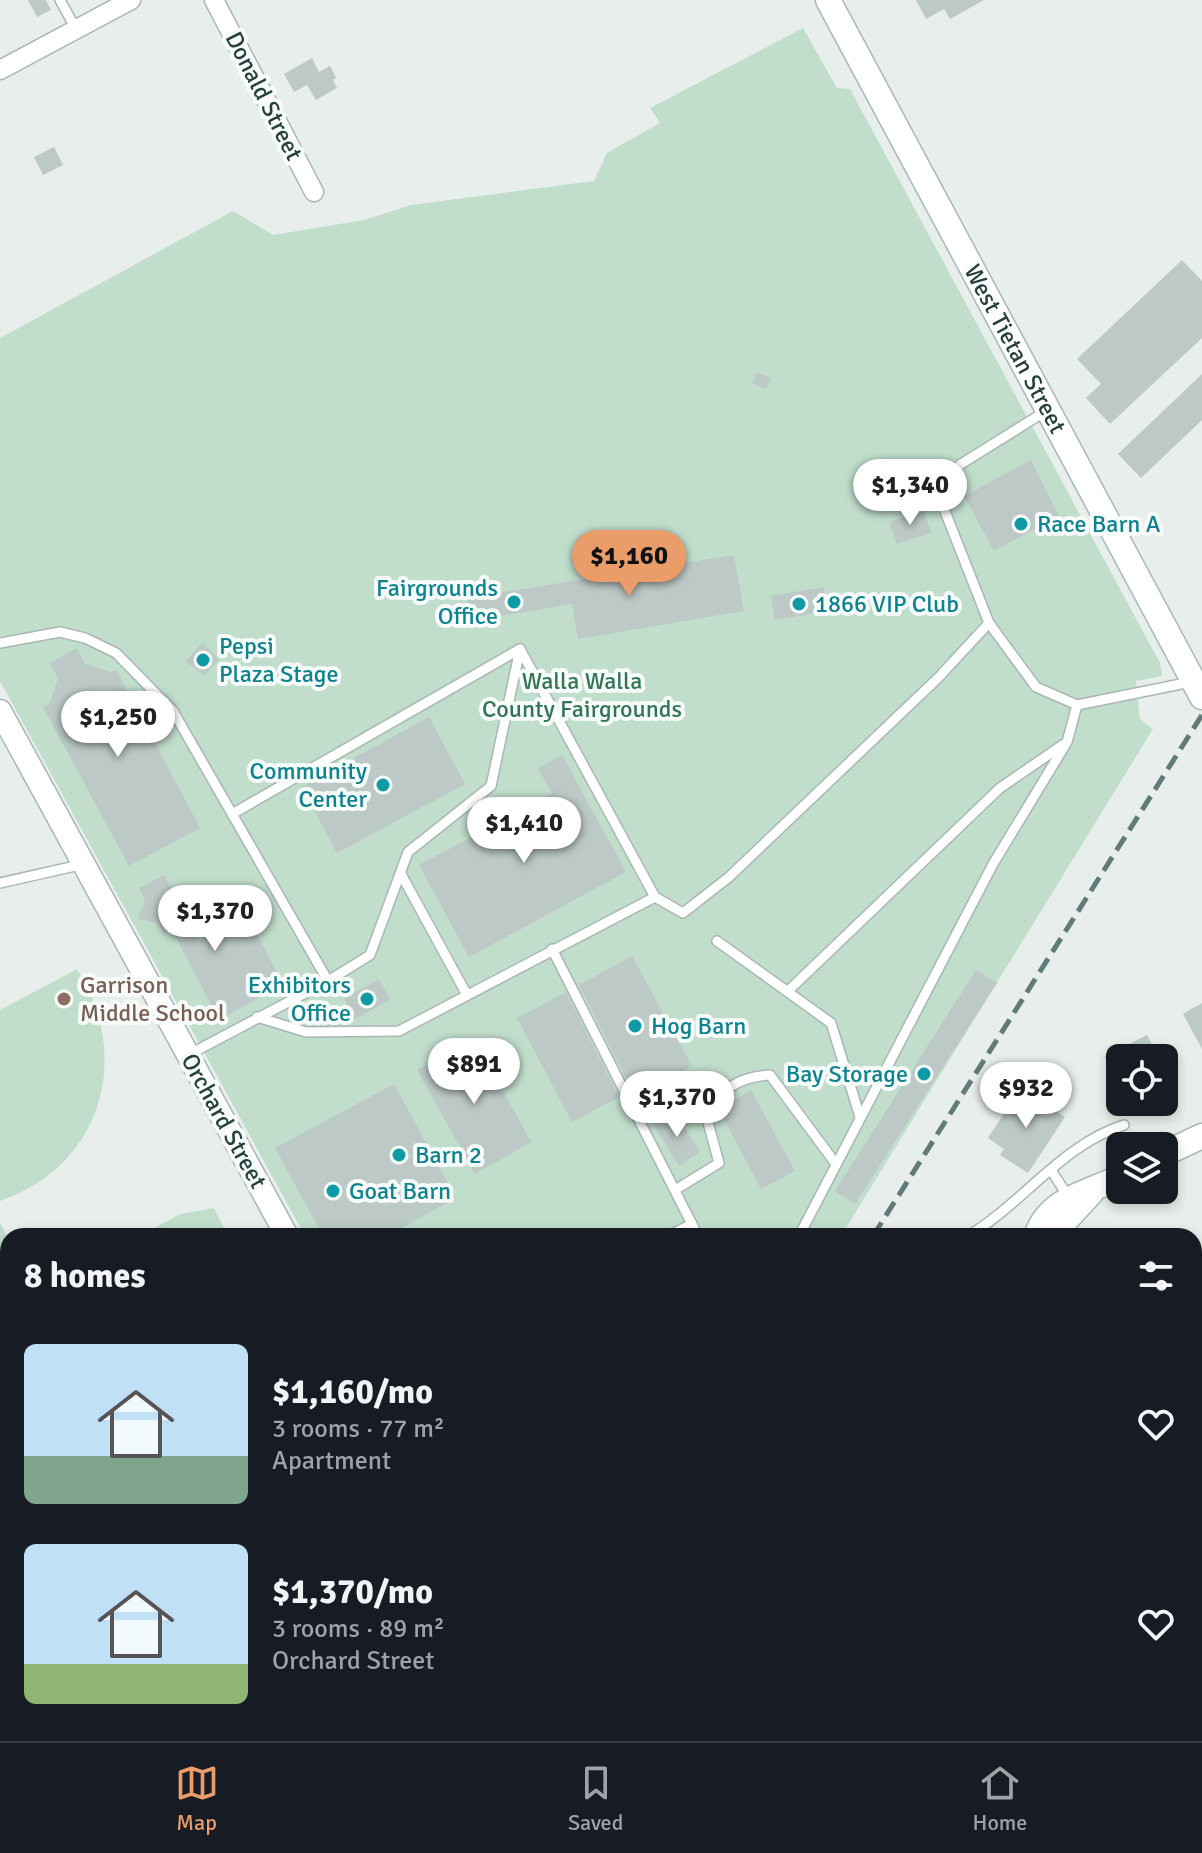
<!DOCTYPE html>
<html lang="en">
<head>
<meta charset="utf-8">
<style>
	body { margin:0; font-family:Signika,sans-serif; background:#20242c; color:#f1f3f6; height:100vh; display:flex; flex-direction:column; font-size:30px; white-space:nowrap }
	* { box-sizing:border-box; margin:0 }
	p { font-size:26px; color:#9ea1a6 }
	.icon { flex:none; width:44px; height:44px; fill:none; stroke:currentColor; stroke-width:2; stroke-linecap:round; stroke-linejoin:round }
	.map { position:relative; flex:1; overflow:hidden }
	.details { position:absolute; left:0px; top:1228px; width:1202px; height:514px; display:flex; flex-direction:column; background:#171b24; border-radius:24px 24px 0 0; box-shadow:0 4px 12px #0003 }
	.details>* { flex:none }
	.fabs { position:absolute; left:1106px; top:1044px; display:grid; gap:16px }
	.fabs a { display:grid; place-items:center; width:72px; height:72px; border-radius:12px; background:#171b24; box-shadow:0 4px 12px #0003; font-size:40px }
	.price { position:absolute; translate:-50% -68px; padding:0 18px; border-radius:28px; background:#fff; color:#222; font-size:26px; line-height:52px; filter:drop-shadow(0 2px 4px #0008) }
	.price::after { content:''; position:absolute; left:50%; top:48px; width:24px; height:18px; margin-left:-12px; background:inherit; clip-path:polygon(0 0,100% 0,50% 100%) }
	.price.selected { background:#ea9c69; color:#111 }
	ul { padding:0; list-style:none }
	li { display:flex; align-items:center; gap:24px; height:200px; padding:0 24px }
	li span { display:grid; place-items:center; flex:none; width:224px; height:160px; border-radius:12px; color:#555 }
	li>.icon { margin-inline-start:auto }
	span .icon { width:96px; height:96px; fill:#fffc; stroke-width:1 }
	li b { font-size:34px }
	h2 { display:flex; justify-content:space-between; align-items:center; height:96px; padding:0 24px; font-size:34px }
	.dock { display:flex; justify-content:space-around; align-items:center; height:112px; border-top:2px solid #363941; background:#171b24; font-size:22px; color:#9ea1a6 }
	.dock a { display:grid; justify-items:center; gap:4px }
	.dock .selected { color:#ea9c69 }
	.map>svg:first-child { display:block }
	.green { fill:#c1decd }
	.water { fill:#93bdcf }
	.lines { fill:none; stroke-linecap:round; stroke-linejoin:round }
	.stream { stroke:#93bdcf; stroke-width:5 }
	.building { fill:#bcc9c6 }
	.service-casing { stroke:#a9b6b4; stroke-width:12 }
	.minor-casing { stroke:#a9b6b4; stroke-width:21 }
	.tertiary-casing { stroke:#a9b6b4; stroke-width:25 }
	.secondary-casing { stroke:#a6b9b5; stroke-width:27 }
	.primary-casing { stroke:#c2cac9; stroke-width:27 }
	.service { stroke:#fff; stroke-width:9 }
	.minor { stroke:#fff; stroke-width:18 }
	.tertiary { stroke:#fff; stroke-width:22 }
	.secondary { stroke:#fff; stroke-width:24 }
	.primary { stroke:#6ea19b; stroke-width:24 }
	.rail { stroke:#617b78; stroke-width:5; stroke-dasharray:16 8; stroke-linecap:butt }
	.culture-dot { fill:#0f9aa8; stroke:#f7fbf9; stroke-width:3 }
	.education-dot { fill:#8d6e63; stroke:#f7fbf9; stroke-width:3 }
	.labels { text-anchor:middle; dominant-baseline:central; stroke-width:8; stroke-linejoin:round; paint-order:stroke }
	.street-label { font-size:24px; fill:#26403d; stroke:#f7fbf9 }
	.culture-label { font-size:24px; fill:#0d838f; stroke:#f7fbf9; text-anchor:start }
	.park-label { font-size:24px; fill:#327556; stroke:#f7fbf9 }
	.education-label { font-size:24px; fill:#785e54; stroke:#f7fbf9; text-anchor:start }
</style>
</head>
<body>
<div class="map">
<svg width="1202" height="1741" viewBox="0 0 1202 1741">
	<rect width="100%" height="100%" fill="#e7eeec"/>
	<!-- green -->
	<g class="green">
		<polygon points="803,28 837,88 850,89 1160,663 1162,676 1136,681 1140,719 1153,729 841,1236 305,1236 0,681 0,338 233,211 273,235 364,220 411,205 594,181 607,153 660,123 650,108"/>
		<path d="M77,969C133,1057 102,1166 0,1201V1010Z"/>
		<polygon points="214,1208 228,1236 139,1236 180,1214"/>
		<polygon points="0,1223 8,1238 8,1278 0,1263"/>
		<polygon points="0,1291 8,1306 8,1416 0,1420"/>
		<polygon points="0,1580 8,1584 8,1734 30,1734 17,1741 0,1741"/>
	</g>
	<!-- water -->
	<polygon class="water" points="0,1694 8,1696 8,1724 0,1730"/>
	<g class="lines">
		<!-- stream -->
		<g class="stream">
			<polyline points="0,1580 8,1584"/>
			<polyline points="838,1734 851,1741"/>
		</g>
	</g>
	<!-- building -->
	<g class="building">
		<polygon points="28,0 46,0 51,10 37,17"/>
		<polygon points="916,0 984,0 950,19 944,9 926,19"/>
		<polygon points="312,58 319,72 330,66 336,78 333,80 337,88 316,100 307,85 294,92 284,74"/>
		<polygon points="54,147 63,165 43,175 34,157"/>
		<polygon points="1182,260 1202,281 1202,338 1110,424 1086,398 1101,384 1077,359"/>
		<polygon points="757,372 771,378 766,389 752,383"/>
		<polygon points="1202,374 1202,420 1141,478 1118,454"/>
		<polygon points="1031,460 1059,516 994,551 964,496"/>
		<polygon points="924,511 931,533 897,544 889,522"/>
		<polygon points="734,555 744,611 578,639 572,604 471,621 467,598"/>
		<polygon points="824,587 828,611 775,620 771,596"/>
		<polygon points="202,643 219,659 204,676 186,661"/>
		<polygon points="77,648 85,664 111,672 116,670 147,729 158,723 164,736 154,741 200,828 129,866 43,707 50,703 58,678 50,663"/>
		<polygon points="429,717 465,784 337,853 301,787"/>
		<polygon points="562,755 626,872 469,957 419,865 552,794 538,768"/>
		<polygon points="164,875 199,941 248,917 283,984 219,1020 172,930 164,934 158,923 138,919 145,900 139,888"/>
		<polygon points="632,956 692,1066 639,1095 635,1089 632,1090 579,985"/>
		<polygon points="976,970 997,983 855,1204 835,1191"/>
		<polygon points="379,979 390,1000 355,1019 344,999"/>
		<polygon points="566,992 619,1097 572,1122 517,1018"/>
		<polygon points="1202,1003 1202,1049 1183,1014"/>
		<polygon points="1147,1035 1159,1058 1103,1058"/>
		<polygon points="474,1038 531,1142 475,1174 417,1070"/>
		<polygon points="394,1084 456,1198 387,1236 323,1236 275,1148"/>
		<polygon points="1021,1088 1065,1117 1028,1173 1000,1155 1004,1149 988,1138"/>
		<polygon points="751,1090 795,1171 761,1189 719,1110"/>
		<polygon points="676,1113 700,1152 679,1166 654,1126"/>
	</g>
	<g class="lines">
		<!-- service casing -->
		<g class="service-casing">
			<g id="service">
				<polyline points="60,0 76,29"/>
				<polyline points="0,643 60,632 85,638 116,653 173,711 328,981 188,1055"/>
				<polyline points="1077,705 1191,682"/>
				<polyline points="232,814 520,649"/>
				<polyline points="401,874 467,995"/>
				<polyline points="0,883 84,864"/>
				<polyline points="655,897 683,913 729,877 938,678 989,623"/>
				<polyline points="717,941 831,1023 860,1117"/>
				<polyline points="552,949 698,1236"/>
				<polyline points="328,981 370,955 408,852 491,786 520,649"/>
				<polyline points="788,991 1000,788 1064,744"/>
				<polyline points="257,1017 306,1032 399,1031 655,897 520,649"/>
				<polyline points="1051,1170 1069,1198"/>
				<path d="M675,1190L719,1163L706,1115C723,1089 737,1077 770,1075L836,1164"/>
				<polyline points="668,1236 692,1224"/>
				<polyline points="799,1236 993,864 1067,742 1077,705 1036,687 989,623 935,486 961,464 1046,411"/>
				<path d="M968,1236C1022,1204 1063,1144 1124,1125"/>
				<polyline points="186,1734 190,1741"/>
				<polyline points="242,1734 246,1741"/>
			</g>
		</g>
		<!-- minor casing -->
		<g class="minor-casing">
			<g id="minor">
				<polyline points="214,0 314,192"/>
				<polyline points="0,70 131,0"/>
				<polyline points="1194,1654 1202,1642"/>
				<polyline points="1135,1741 1139,1734"/>
			</g>
		</g>
		<!-- tertiary casing -->
		<g class="tertiary-casing">
			<polyline id="tertiary" points="0,711 287,1236"/>
		</g>
		<!-- secondary casing -->
		<g class="secondary-casing">
			<g id="secondary">
				<path id="s1" d="M828,0L1202,697"/>
				<polyline points="1164,1154 1202,1136"/>
				<path d="M1036,1236C1050,1197 1087,1194 1120,1177"/>
				<polyline points="1057,1236 1065,1221 1091,1193"/>
				<polyline points="1194,1468 1202,1468"/>
			</g>
		</g>
		<!-- primary casing -->
		<g class="primary-casing">
			<g id="primary">
				<polyline points="1194,1334 1202,1335"/>
				<polyline points="1194,1366 1202,1366"/>
				<polyline points="82,1741 95,1734"/>
			</g>
		</g>
		<!-- service -->
		<use href="#service" class="service"/>
		<!-- minor -->
		<use href="#minor" class="minor"/>
		<!-- tertiary -->
		<use href="#tertiary" class="tertiary"/>
		<!-- secondary -->
		<use href="#secondary" class="secondary"/>
		<!-- primary -->
		<use href="#primary" class="primary"/>
		<!-- rail -->
		<g class="rail">
			<polyline points="873,1236 1202,715"/>
			<polyline points="553,1741 557,1734"/>
		</g>
	</g>
	<!-- markers -->
	<g class="culture-dot">
		<circle cx="1021" cy="524" r="8"/>
		<circle cx="514" cy="602" r="8"/>
		<circle cx="799" cy="604" r="8"/>
		<circle cx="203" cy="660" r="8"/>
		<circle cx="383" cy="785" r="8"/>
		<circle cx="367" cy="999" r="8"/>
		<circle cx="635" cy="1026" r="8"/>
		<circle cx="924" cy="1074" r="8"/>
		<circle cx="399" cy="1155" r="8"/>
		<circle cx="333" cy="1191" r="8"/>
	</g>
	<circle class="education-dot" cx="64" cy="999" r="8"/>
	<g class="labels">
		<!-- street labels -->
		<g class="street-label">
			<text transform="translate(264 96) rotate(63)">Donald Street</text>
			<text stroke="none"><textPath href="#s1" startOffset="396">West Tietan Street</textPath></text>
			<text transform="translate(224 1121) rotate(61)">Orchard Street</text>
		</g>
		<!-- culture labels -->
		<g class="culture-label">
			<text x="1037" y="524">Race Barn A</text>
			<text x="498" y="588" text-anchor="end">Fairgrounds<tspan x="498" dy="28">Office</tspan></text>
			<text x="815" y="604">1866 VIP Club</text>
			<text x="219" y="646">Pepsi<tspan x="219" dy="28">Plaza Stage</tspan></text>
			<text x="367" y="771" text-anchor="end">Community<tspan x="367" dy="28">Center</tspan></text>
			<text x="351" y="985" text-anchor="end">Exhibitors<tspan x="351" dy="28">Office</tspan></text>
			<text x="651" y="1026">Hog Barn</text>
			<text x="908" y="1074" text-anchor="end">Bay Storage</text>
			<text x="415" y="1155">Barn 2</text>
			<text x="349" y="1191">Goat Barn</text>
		</g>
		<!-- park labels -->
		<g class="park-label">
			<text x="582" y="681">Walla Walla<tspan x="582" dy="28">County Fairgrounds</tspan></text>
		</g>
		<!-- education labels -->
		<g class="education-label">
			<text x="80" y="985">Garrison<tspan x="80" dy="28">Middle School</tspan></text>
		</g>
	</g>
</svg>
<div class="fabs">
<a><svg class="icon" aria-label="locate" viewBox="0 0 24 24"><circle cx="12" cy="12" r="6"/><path d="M12 2v4M12 18v4M2 12h4M18 12h4"/></svg></a>
<a><svg class="icon" aria-label="layers" viewBox="0 0 24 24"><path d="M12 4l9 5-9 5-9-5zM3 14l9 5 9-5"/></svg></a>
</div>
<b class="price" style="left:910px;top:527px">$1,340</b>
<b class="price selected" style="left:629px;top:598px">$1,160</b>
<b class="price" style="left:118px;top:759px">$1,250</b>
<b class="price" style="left:524px;top:865px">$1,410</b>
<b class="price" style="left:215px;top:953px">$1,370</b>
<b class="price" style="left:474px;top:1106px">$891</b>
<b class="price" style="left:1026px;top:1130px">$932</b>
<b class="price" style="left:677px;top:1139px">$1,370</b>
<section class="details">
<h2>8 homes<svg class="icon" aria-label="filters" viewBox="0 0 24 24"><path d="M4 7h16M4 17h16"/><circle cx="9" cy="7" r="2"/><circle cx="15" cy="17" r="2"/></svg></h2>
<ul>
<li><span style="background:linear-gradient(#bfe0f5 70%,#7fa58c 0)"><svg class="icon" aria-label="home" viewBox="0 0 24 24"><path d="M3 11l9-7 9 7M6 9v11h12V9"/></svg></span><div><b>$1,160/mo</b><p>3 rooms · 77 m²</p><p>Apartment</p></div><svg class="icon" aria-label="heart" viewBox="0 0 24 24"><path d="M12 20l-8-8c-3-5 5-10 8-4 3-6 11-1 8 4z"/></svg></li>
<li><span style="background:linear-gradient(#bfe0f5 75%,#8fb573 0)"><svg class="icon" aria-label="home" viewBox="0 0 24 24"><path d="M3 11l9-7 9 7M6 9v11h12V9"/></svg></span><div><b>$1,370/mo</b><p>3 rooms · 89 m²</p><p>Orchard Street</p></div><svg class="icon" aria-label="heart" viewBox="0 0 24 24"><path d="M12 20l-8-8c-3-5 5-10 8-4 3-6 11-1 8 4z"/></svg></li>
</ul>
</section>
</div>
<nav class="dock">
<a class="selected"><svg class="icon" aria-label="map" viewBox="0 0 24 24"><path d="M3 6l6-2 6 2 6-2v14l-6 2-6-2-6 2zM9 4v14M15 6v14"/></svg>Map</a>
<a><svg class="icon" aria-label="saved" viewBox="0 0 24 24"><path d="M7 4h10v16l-5-4-5 4z"/></svg>Saved</a>
<a><svg class="icon" aria-label="home" viewBox="0 0 24 24"><path d="M3 11l9-7 9 7M6 9v11h12V9"/></svg>Home</a>
</nav>
</body>
</html>
